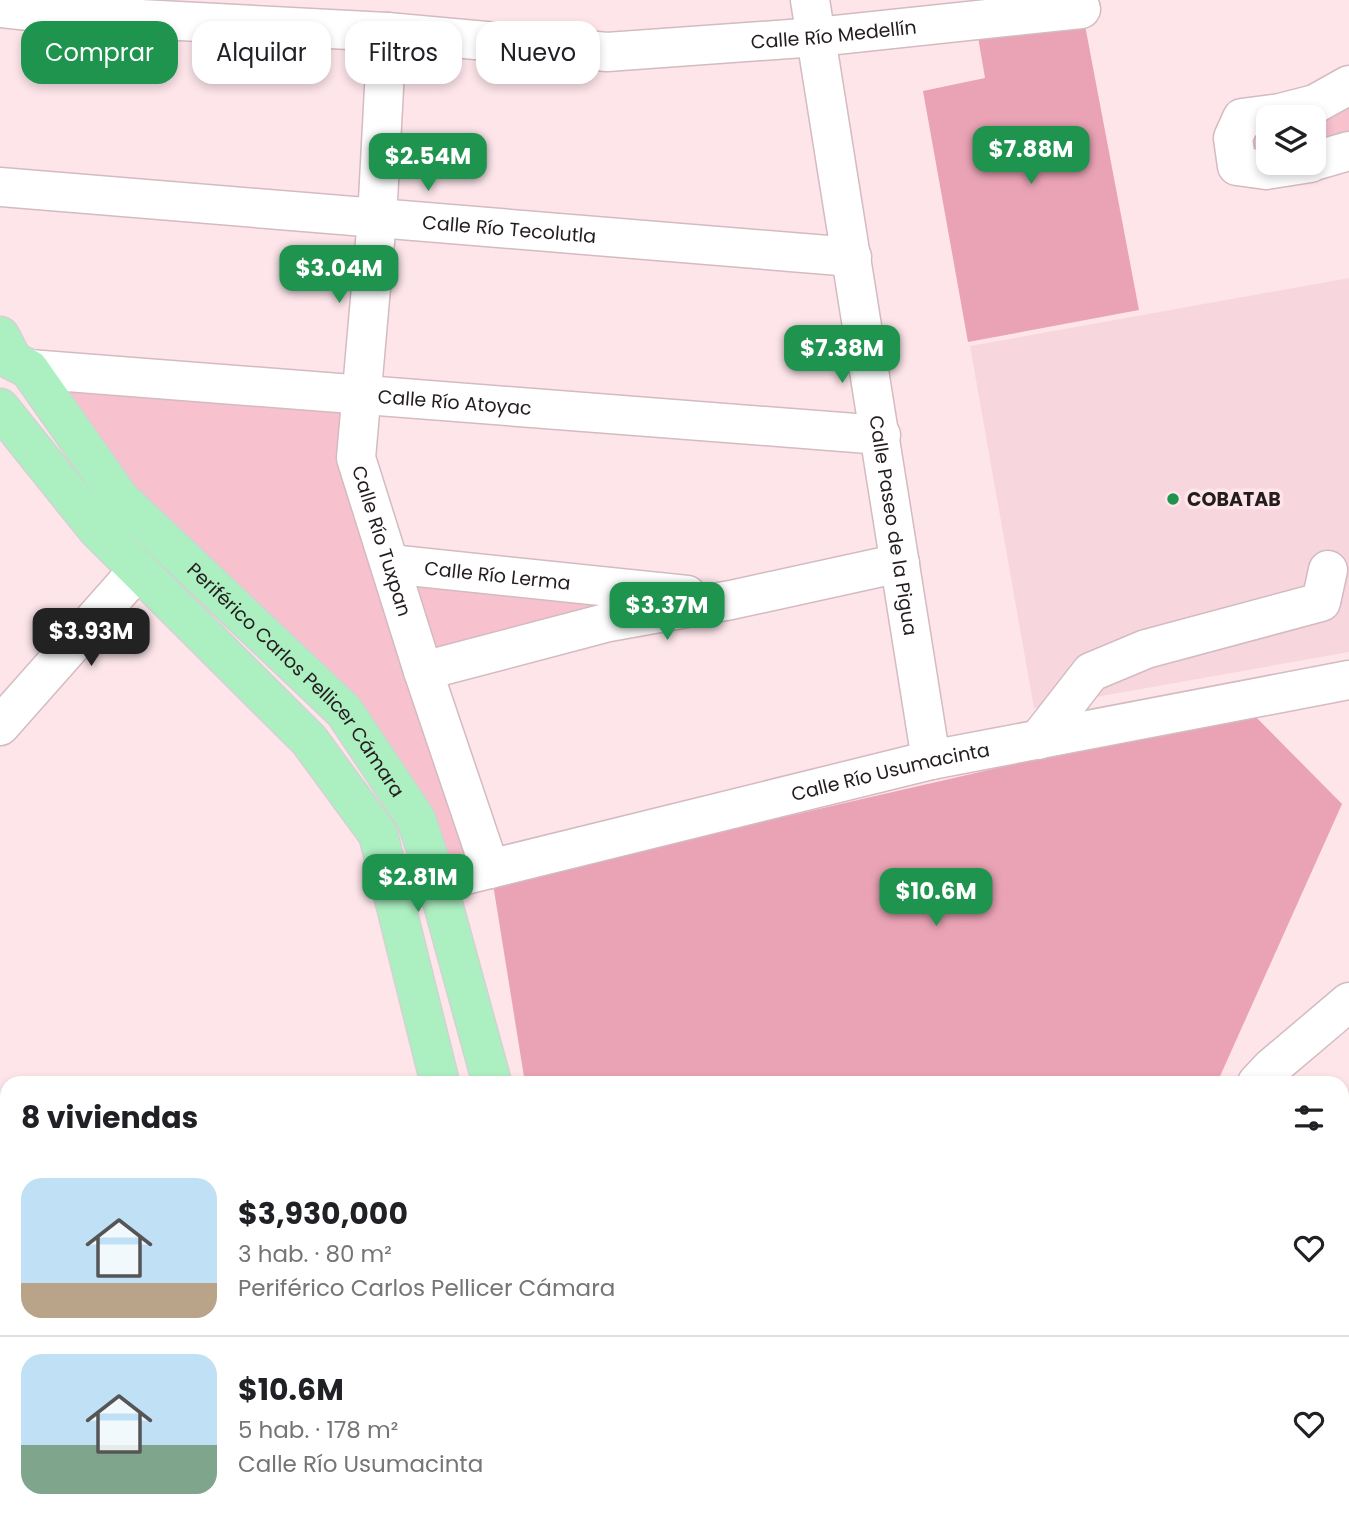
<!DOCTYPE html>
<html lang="es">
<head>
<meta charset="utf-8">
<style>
	body { margin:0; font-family:Poppins,sans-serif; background:#f6f6f6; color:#202124; height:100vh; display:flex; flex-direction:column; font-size:26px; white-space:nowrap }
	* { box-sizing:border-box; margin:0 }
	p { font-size:23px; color:#757577 }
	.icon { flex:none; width:38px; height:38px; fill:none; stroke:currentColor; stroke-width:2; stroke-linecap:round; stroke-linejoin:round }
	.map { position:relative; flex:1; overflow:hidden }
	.details { position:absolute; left:0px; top:1076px; width:1349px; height:450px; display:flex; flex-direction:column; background:#fff; border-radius:21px 21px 0 0; box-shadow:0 4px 10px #0003 }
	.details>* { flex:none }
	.hud { position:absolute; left:21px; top:21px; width:700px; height:63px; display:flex; gap:14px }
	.tools { position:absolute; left:1256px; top:105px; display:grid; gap:14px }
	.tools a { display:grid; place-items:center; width:70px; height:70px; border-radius:14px; background:#fff; box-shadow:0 4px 10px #0003; font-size:35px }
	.price { position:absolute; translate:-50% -60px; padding:0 16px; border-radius:14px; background:#1f944f; color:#fff; font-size:23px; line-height:46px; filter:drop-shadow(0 2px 4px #0008) }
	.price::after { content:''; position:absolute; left:50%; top:42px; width:21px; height:16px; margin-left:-10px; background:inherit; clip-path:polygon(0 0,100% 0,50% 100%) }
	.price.selected { background:#222; color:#fff }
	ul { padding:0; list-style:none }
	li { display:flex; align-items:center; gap:21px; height:175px; padding:0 21px }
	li+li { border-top:2px solid #e0e0e0 }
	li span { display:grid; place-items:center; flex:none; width:196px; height:140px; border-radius:21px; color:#555 }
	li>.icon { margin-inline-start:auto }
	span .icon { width:84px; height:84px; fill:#fffc; stroke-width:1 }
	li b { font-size:30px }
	h2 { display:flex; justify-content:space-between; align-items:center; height:84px; padding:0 21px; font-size:30px }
	.chip { padding:0 24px; border-radius:21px; background:#fff; box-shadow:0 4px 10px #0003; font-size:24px; line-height:63px }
	.chip.selected { background:#1f944f; color:#fff }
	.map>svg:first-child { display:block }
	.built { fill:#f8d6de }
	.green { fill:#f7c1ce }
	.water { fill:#aae5b8 }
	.building { fill:#eaa3b5 }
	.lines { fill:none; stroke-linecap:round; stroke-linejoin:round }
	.minor-casing { stroke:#d3bbc1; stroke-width:41 }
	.major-casing { stroke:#d3d2d2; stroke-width:41 }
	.minor { stroke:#fff; stroke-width:38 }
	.major { stroke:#acefc1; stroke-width:38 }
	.poi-dot { fill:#1f944f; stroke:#fde5ea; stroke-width:2.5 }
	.labels { text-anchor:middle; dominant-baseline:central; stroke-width:7; stroke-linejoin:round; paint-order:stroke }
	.street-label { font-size:19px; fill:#241c1e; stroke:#fde5ea }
	.poi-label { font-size:19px; font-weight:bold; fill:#241c1e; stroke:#fde5ea; text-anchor:start }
</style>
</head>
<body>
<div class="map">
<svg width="1349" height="1525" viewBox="0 0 1349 1525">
	<rect width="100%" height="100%" fill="#fde5ea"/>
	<!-- built -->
	<polygon class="built" points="1349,278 1349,652 1034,708 970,346"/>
	<!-- green -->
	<g class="green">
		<polygon points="1349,85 1349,151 1314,161 1314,117 1269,117 1269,163 1237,166 1242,118"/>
		<polygon points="29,369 361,394 390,564 731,600 423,671 490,869 437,882 344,711 120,499"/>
	</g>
	<!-- water -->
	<g class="water">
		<polygon points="1349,1097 1349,1136 1342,1141 1342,1102"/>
		<polygon points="1190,1519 1225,1519 1225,1525 1189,1525"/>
	</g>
	<!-- building -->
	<g class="building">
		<polygon points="1084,20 1139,310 968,342 923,91 985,78 977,31"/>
		<polygon points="1249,710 1342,804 1217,1083 525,1083 493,884"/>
	</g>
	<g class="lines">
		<!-- minor casing -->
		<g class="minor-casing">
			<g id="minor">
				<path id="s1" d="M810,0L931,760"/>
				<path id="s2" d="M0,8L65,15L387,32L607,52L817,37L1081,9"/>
				<path id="s3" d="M387,32L377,219L356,458L423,671L490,869"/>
				<polyline points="1314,161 1349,151"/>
				<polyline points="1310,163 1266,170 1237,166 1233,138 1242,118 1280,113 1315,104 1349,85"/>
				<path id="s4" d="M0,187L852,257"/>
				<path id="s5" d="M29,369L881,435"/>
				<path id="s6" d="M390,564L687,595"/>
				<polyline points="423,671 609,622 731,600 900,563"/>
				<polyline points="0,726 138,570"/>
				<polyline points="1038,740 1091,672 1146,649 1321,602 1328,570"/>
				<path id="s7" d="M391,887L437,882L931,760L1349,680"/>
				<polyline points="1257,1083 1271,1068 1349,1002"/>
				<polyline points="759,1525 759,1519"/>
			</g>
		</g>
		<!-- major casing -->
		<g class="major-casing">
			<g id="major">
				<path id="s8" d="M0,336L13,361L29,369L120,499L344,711L416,819L437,882L492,1083"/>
				<polyline points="0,408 97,529 309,740 378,834 440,1083"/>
				<polyline points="417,1525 420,1519"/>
				<polyline points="472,1525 474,1519"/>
			</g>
		</g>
		<!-- minor -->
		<use href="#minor" class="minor"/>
		<!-- major -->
		<use href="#major" class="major"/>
	</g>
	<!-- markers -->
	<circle class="poi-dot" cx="1173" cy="499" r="7"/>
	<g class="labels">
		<!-- street labels -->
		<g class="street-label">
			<text stroke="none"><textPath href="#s2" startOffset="836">Calle Río Medellín</textPath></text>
			<text stroke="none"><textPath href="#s4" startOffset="511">Calle Río Tecolutla</textPath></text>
			<text stroke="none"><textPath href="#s5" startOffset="427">Calle Río Atoyac</textPath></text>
			<text stroke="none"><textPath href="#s1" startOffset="532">Calle Paseo de la Pigua</textPath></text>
			<text stroke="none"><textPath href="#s3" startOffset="514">Calle Río Tuxpan</textPath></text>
			<text stroke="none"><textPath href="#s6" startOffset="108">Calle Río Lerma</textPath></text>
			<text stroke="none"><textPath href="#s8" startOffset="458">Periférico Carlos Pellicer Cámara</textPath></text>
			<text stroke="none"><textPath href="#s7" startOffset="513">Calle Río Usumacinta</textPath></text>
		</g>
		<!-- poi labels -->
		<g class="poi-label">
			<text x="1187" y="499">COBATAB</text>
		</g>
	</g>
</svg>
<div class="tools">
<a><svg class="icon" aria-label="layers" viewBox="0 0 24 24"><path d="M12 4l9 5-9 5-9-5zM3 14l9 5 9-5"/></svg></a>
</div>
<b class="price" style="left:1031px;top:186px">$7.88M</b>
<b class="price" style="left:428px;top:193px">$2.54M</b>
<b class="price" style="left:339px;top:305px">$3.04M</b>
<b class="price" style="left:842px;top:385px">$7.38M</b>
<b class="price" style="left:667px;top:642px">$3.37M</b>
<b class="price selected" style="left:91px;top:668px">$3.93M</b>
<b class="price" style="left:418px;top:914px">$2.81M</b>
<b class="price" style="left:936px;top:928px">$10.6M</b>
<div class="hud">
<a class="chip selected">Comprar</a>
<a class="chip">Alquilar</a>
<a class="chip">Filtros</a>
<a class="chip">Nuevo</a>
</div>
<section class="details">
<h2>8 viviendas<svg class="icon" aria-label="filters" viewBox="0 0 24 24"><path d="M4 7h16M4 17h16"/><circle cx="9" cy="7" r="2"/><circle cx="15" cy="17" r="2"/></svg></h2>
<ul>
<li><span style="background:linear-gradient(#bfe0f5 75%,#b9a48a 0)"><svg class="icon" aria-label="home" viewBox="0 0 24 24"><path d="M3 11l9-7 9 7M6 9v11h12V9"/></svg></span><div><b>$3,930,000</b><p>3 hab. · 80 m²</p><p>Periférico Carlos Pellicer Cámara</p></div><svg class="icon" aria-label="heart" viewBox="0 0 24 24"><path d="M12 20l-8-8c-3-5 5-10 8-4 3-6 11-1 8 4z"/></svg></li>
<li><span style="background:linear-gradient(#bfe0f5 65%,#7fa58c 0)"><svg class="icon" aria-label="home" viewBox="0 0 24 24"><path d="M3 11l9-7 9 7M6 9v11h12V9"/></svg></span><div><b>$10.6M</b><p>5 hab. · 178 m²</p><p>Calle Río Usumacinta</p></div><svg class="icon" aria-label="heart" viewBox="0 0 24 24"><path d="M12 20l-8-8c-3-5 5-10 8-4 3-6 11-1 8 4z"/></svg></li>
</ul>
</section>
</div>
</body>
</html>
